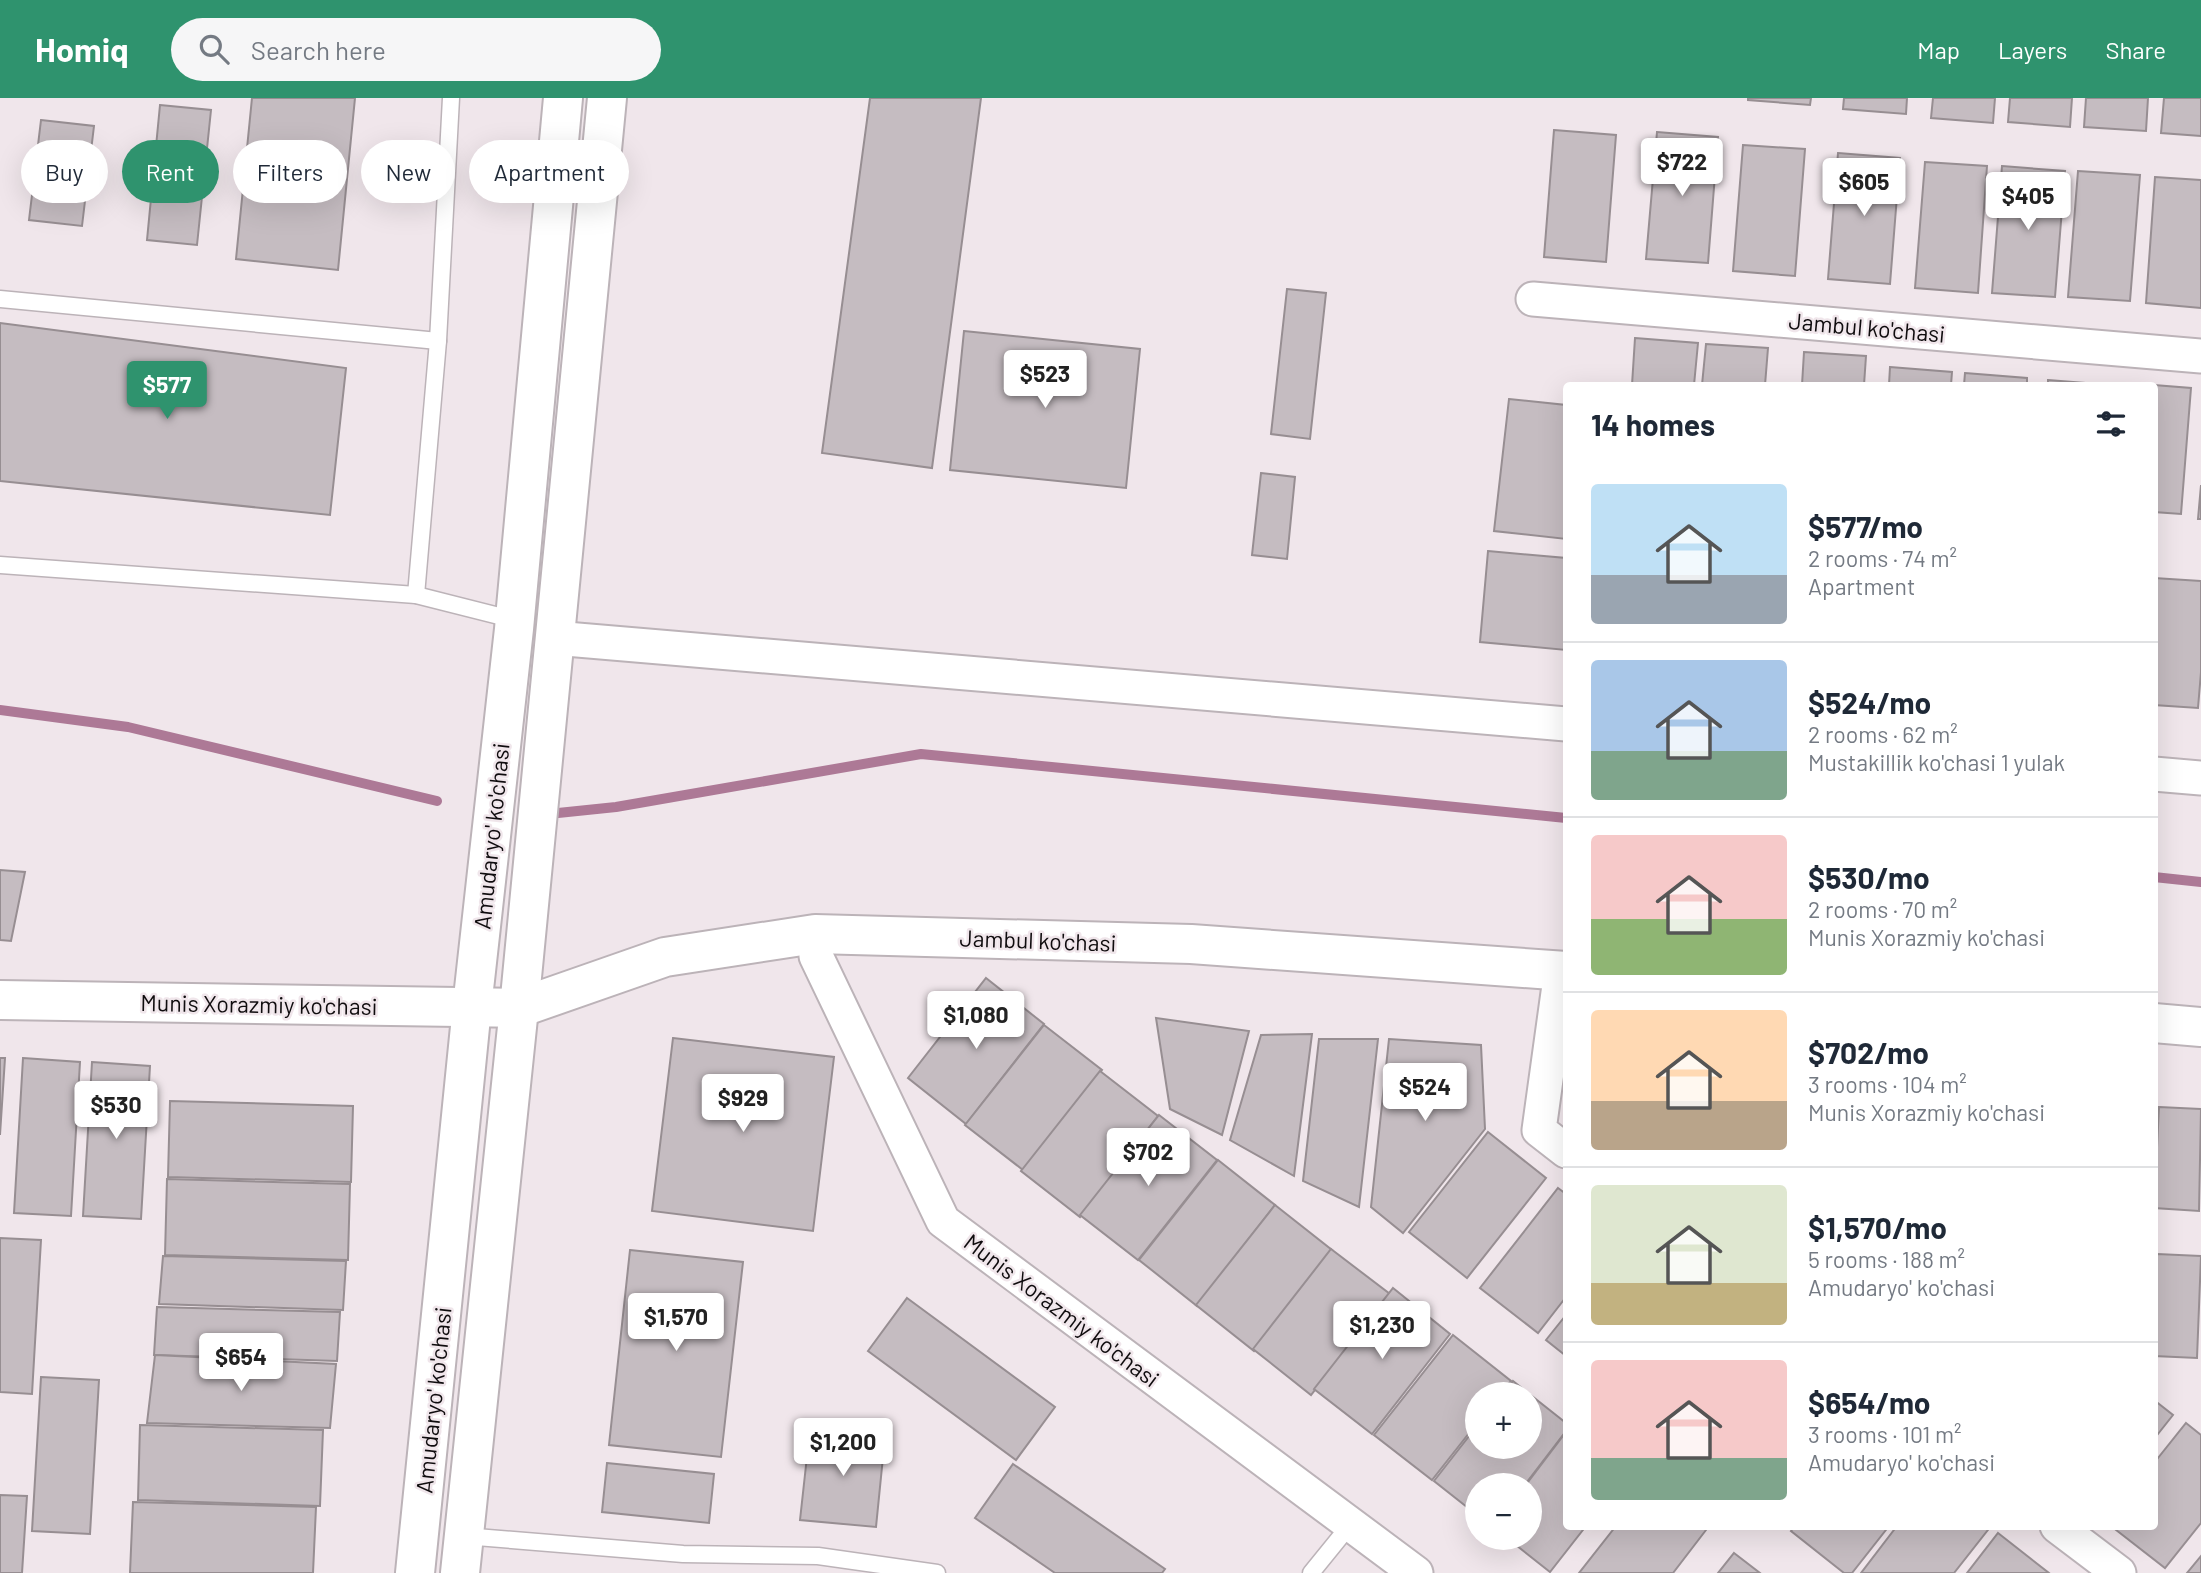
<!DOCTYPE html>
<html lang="en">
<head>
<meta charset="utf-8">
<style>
	body { margin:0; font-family:Barlow,sans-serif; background:#f6f6f7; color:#1f2937; height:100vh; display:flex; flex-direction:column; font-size:26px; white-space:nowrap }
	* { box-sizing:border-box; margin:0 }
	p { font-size:23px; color:#747a83 }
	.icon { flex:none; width:38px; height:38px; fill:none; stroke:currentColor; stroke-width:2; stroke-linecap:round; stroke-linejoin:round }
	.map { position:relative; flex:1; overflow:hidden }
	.drawer { position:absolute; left:1563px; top:284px; width:595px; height:1148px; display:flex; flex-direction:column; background:#fff; border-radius:7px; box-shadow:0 7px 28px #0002 }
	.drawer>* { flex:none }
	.banner { position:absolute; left:21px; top:42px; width:665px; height:63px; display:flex; gap:14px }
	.controls { position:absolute; left:1465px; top:1284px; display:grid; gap:14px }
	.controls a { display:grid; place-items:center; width:77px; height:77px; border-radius:50%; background:#fff; box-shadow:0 7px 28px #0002; font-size:35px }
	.price { position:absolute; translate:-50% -60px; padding:0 16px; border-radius:7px; background:#fff; color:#222; font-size:23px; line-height:46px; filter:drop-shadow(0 2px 4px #0008) }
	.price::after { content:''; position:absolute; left:50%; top:42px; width:21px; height:16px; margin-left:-10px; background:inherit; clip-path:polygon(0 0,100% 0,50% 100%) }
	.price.current { background:#2f936e; color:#fff }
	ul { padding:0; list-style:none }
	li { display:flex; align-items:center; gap:21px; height:175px; padding:0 28px }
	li+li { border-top:2px solid #e0e1e3 }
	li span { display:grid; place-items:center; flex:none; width:196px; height:140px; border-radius:7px; color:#555 }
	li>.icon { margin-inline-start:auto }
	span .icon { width:84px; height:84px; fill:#fffc; stroke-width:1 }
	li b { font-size:30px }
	h2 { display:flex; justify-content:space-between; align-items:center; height:84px; padding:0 28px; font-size:30px }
	.chip { padding:0 24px; border-radius:32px; background:#fff; box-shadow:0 7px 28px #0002; font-size:24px; line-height:63px }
	.chip.current { background:#2f936e; color:#fff }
	header { display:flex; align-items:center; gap:42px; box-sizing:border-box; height:98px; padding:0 35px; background:#2f936e; color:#fff }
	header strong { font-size:33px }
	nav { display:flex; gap:38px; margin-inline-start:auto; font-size:24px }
	.search { width:490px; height:63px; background:#f6f6f7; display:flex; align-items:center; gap:18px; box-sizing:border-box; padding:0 24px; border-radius:38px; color:#747a83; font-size:26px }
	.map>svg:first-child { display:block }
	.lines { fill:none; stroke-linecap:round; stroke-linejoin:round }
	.stream { stroke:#ad7996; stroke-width:10 }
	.building { fill:#c5bcc1; stroke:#978e92; stroke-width:2 }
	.service-casing { stroke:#bcb3b8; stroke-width:19 }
	.minor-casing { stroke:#bcb3b8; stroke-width:37 }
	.tertiary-casing { stroke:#bcb3b8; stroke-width:42 }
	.service { stroke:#fff; stroke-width:16 }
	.minor { stroke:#fff; stroke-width:33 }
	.tertiary { stroke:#fff; stroke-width:38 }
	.labels { text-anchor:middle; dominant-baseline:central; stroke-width:5; stroke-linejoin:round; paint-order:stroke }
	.street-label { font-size:23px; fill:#0f0c0e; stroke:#f0e6eb }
</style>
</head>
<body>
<header>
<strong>Homiq</strong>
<div class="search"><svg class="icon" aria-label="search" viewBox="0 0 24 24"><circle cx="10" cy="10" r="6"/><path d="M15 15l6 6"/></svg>Search here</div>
<nav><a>Map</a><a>Layers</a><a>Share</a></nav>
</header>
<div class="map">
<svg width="2201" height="1475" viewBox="0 0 2201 1475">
	<rect width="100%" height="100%" fill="#f0e6eb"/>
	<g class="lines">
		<!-- stream -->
		<g class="stream">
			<polyline points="0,612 128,629 437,703"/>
			<polyline points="558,715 616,709 921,656 1566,720"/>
			<polyline points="2154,779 2201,784"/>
		</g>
	</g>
	<!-- building -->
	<g class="building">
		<polygon points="252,0 355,0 338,172 236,161"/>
		<polygon points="870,0 981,0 932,370 822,355"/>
		<polygon points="1748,0 1811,0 1810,7 1748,2"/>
		<polygon points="1844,0 1907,0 1906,16 1843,11"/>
		<polygon points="1933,0 1995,0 1993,25 1931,20"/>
		<polygon points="2010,0 2072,0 2070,29 2008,24"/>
		<polygon points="2086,0 2148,0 2146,33 2084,29"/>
		<polygon points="2164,0 2201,0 2201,38 2161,35"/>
		<polygon points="160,7 211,12 197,147 147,142"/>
		<polygon points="41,22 94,28 82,128 29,122"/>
		<polygon points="1554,32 1616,37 1606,164 1544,159"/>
		<polygon points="1657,34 1718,39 1708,165 1646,161"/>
		<polygon points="1743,47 1805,51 1795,178 1733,173"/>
		<polygon points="1838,55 1900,60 1890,186 1828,181"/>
		<polygon points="1925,64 1987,68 1978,195 1915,190"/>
		<polygon points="2002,68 2065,73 2055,199 1992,195"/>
		<polygon points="2078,73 2140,77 2130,203 2068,199"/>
		<polygon points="2155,79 2201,82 2201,210 2146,205"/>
		<polygon points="1287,191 1326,195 1310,341 1271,336"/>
		<polygon points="0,225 346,270 330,417 0,383"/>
		<polygon points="964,233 1140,251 1126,390 950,372"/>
		<polygon points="1635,240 1698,245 1694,287 1632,287"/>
		<polygon points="1706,246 1768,250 1765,287 1702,287"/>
		<polygon points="1804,254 1866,258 1864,287 1802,287"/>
		<polygon points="1890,269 1952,274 1951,287 1889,287"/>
		<polygon points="1965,275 2027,280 2027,287 1964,287"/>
		<polygon points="2048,282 2111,287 2048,287"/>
		<polygon points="2154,287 2191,290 2181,416 2154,414"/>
		<polygon points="1509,301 1566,307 1566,441 1494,433"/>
		<polygon points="1261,375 1295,379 1287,461 1252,457"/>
		<polygon points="2201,387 2201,421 2198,421"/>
		<polygon points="1488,453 1566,460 1566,552 1480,544"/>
		<polygon points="2154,480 2201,483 2201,574 2198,610 2154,607"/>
		<polygon points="0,772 25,774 11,843 0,842"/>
		<polygon points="986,880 1044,926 966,1026 908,980"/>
		<polygon points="1156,920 1249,933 1222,1037 1170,1011"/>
		<polygon points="1044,927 1102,972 1023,1072 965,1027"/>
		<polygon points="1312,936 1294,1078 1230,1042 1261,937"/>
		<polygon points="673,940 834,959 813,1133 652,1113"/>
		<polygon points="1319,941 1378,941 1359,1109 1303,1083"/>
		<polygon points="1389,941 1481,947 1485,1031 1403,1135 1371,1109"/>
		<polygon points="0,960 5,960 0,1037"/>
		<polygon points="23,960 80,964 71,1118 14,1115"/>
		<polygon points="92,964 150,968 141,1121 83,1118"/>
		<polygon points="1100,973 1158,1018 1080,1119 1021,1073"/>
		<polygon points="170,1003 353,1008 351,1084 168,1079"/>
		<polygon points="2159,1009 2201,1011 2199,1113 2154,1110"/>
		<polygon points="1159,1017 1217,1062 1138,1162 1080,1117"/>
		<polygon points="1488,1034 1546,1080 1467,1180 1409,1134"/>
		<polygon points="1218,1062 1275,1107 1197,1208 1139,1162"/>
		<polygon points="167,1081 350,1086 348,1162 165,1157"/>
		<polygon points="1558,1090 1566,1096 1566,1199 1538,1235 1480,1190"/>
		<polygon points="1275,1107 1332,1152 1254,1253 1196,1207"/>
		<polygon points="0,1140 41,1142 32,1296 0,1294"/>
		<polygon points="1331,1151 1390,1196 1311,1297 1253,1251"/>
		<polygon points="630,1152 743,1164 721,1359 609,1347"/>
		<polygon points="2157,1156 2201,1158 2197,1260 2154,1258"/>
		<polygon points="163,1158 346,1163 343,1212 159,1206"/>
		<polygon points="1393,1190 1450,1236 1372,1336 1314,1291"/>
		<polygon points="907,1200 1055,1309 1016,1362 868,1253"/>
		<polygon points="157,1209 340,1214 337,1263 154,1257"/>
		<polygon points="1566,1217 1566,1258 1546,1242"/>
		<polygon points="1453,1237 1511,1283 1499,1297 1477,1297 1477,1325 1432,1382 1374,1337"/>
		<polygon points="155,1257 336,1266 330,1330 147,1325"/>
		<polygon points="41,1279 99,1282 90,1436 32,1433"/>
		<polygon points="1513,1283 1566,1325 1566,1333 1524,1388 1477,1388 1477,1417 1434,1383 1477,1328 1477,1349 1530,1349 1530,1297 1502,1297"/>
		<polygon points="2154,1302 2173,1317 2154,1341"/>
		<polygon points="2186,1325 2201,1337 2201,1425 2165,1470 2111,1428 2154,1428 2154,1365"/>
		<polygon points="140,1327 323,1332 320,1408 138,1402"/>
		<polygon points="810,1331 885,1339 876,1429 800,1422"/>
		<polygon points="1566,1334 1566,1428 1586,1428 1550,1474 1507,1440 1530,1440 1530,1388 1525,1388"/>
		<polygon points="607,1365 714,1376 709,1425 602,1414"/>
		<polygon points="1013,1366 1165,1471 1162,1475 1055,1475 975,1420"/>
		<polygon points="0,1397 27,1398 22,1475 0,1475"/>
		<polygon points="133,1404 316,1409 313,1475 130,1475"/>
		<polygon points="1616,1428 1701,1428 1706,1432 1673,1475 1579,1475"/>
		<polygon points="1795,1428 1889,1428 1852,1475 1844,1475 1791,1433"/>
		<polygon points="1897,1428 1991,1428 1954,1475 1861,1475"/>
		<polygon points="1998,1435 2049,1475 1967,1475"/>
		<polygon points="1734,1455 1760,1475 1718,1475"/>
		<polygon points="2201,1458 2201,1475 2187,1475"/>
	</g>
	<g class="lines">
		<!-- service casing -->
		<g class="service-casing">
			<g id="service">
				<polyline points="0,201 438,243"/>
				<polyline points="0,467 416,497 515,522"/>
				<polyline points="416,497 438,243 451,0"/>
				<polyline points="464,1438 683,1456 818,1458 937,1475"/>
				<polyline points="1311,1475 1350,1427"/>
			</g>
		</g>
		<!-- minor casing -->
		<g class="minor-casing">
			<g id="minor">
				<polyline points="1533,201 2201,258"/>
				<polyline points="554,540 1566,626"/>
				<polyline points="2154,676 2201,680"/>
				<polyline points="816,858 943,1123 1416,1475"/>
				<polyline points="1561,873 1539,1032 1566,1053"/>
				<polyline points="2057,1428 2119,1475"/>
			</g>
		</g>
		<!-- tertiary casing -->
		<g class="tertiary-casing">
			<g id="tertiary">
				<polyline points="0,902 519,910 665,859 815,836 1191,846 1566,873"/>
				<polyline points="2154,925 2201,929"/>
				<polyline points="415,1475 472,909 514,531 563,0"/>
				<polyline points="460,1475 519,910 607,0"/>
			</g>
		</g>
		<!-- service -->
		<use href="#service" class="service"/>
		<!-- minor -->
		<use href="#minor" class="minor"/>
		<!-- tertiary -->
		<use href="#tertiary" class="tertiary"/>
	</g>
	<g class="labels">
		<!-- street labels -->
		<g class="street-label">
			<text transform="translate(1867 229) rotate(5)">Jambul ko'chasi</text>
			<text transform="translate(491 738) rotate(-84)">Amudaryo' ko'chasi</text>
			<text transform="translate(1038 842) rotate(2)">Jambul ko'chasi</text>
			<text transform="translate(259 906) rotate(1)">Munis Xorazmiy ko'chasi</text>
			<text transform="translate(1062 1212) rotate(37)">Munis Xorazmiy ko'chasi</text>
			<text transform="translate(433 1302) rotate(-84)">Amudaryo' ko'chasi</text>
		</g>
	</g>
</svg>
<div class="controls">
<a>+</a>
<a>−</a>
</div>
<b class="price" style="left:1682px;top:100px">$722</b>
<b class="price" style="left:1864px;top:120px">$605</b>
<b class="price" style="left:2028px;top:134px">$405</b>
<b class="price" style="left:1045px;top:312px">$523</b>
<b class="price current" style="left:167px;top:323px">$577</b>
<b class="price" style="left:976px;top:953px">$1,080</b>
<b class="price" style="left:1425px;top:1025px">$524</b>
<b class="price" style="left:743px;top:1036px">$929</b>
<b class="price" style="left:116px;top:1043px">$530</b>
<b class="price" style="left:1148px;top:1090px">$702</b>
<b class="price" style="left:676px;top:1255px">$1,570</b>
<b class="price" style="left:1382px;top:1263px">$1,230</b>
<b class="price" style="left:241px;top:1295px">$654</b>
<b class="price" style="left:843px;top:1380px">$1,200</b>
<div class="banner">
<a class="chip">Buy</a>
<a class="chip current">Rent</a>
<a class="chip">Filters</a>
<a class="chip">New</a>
<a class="chip">Apartment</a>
</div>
<section class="drawer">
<h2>14 homes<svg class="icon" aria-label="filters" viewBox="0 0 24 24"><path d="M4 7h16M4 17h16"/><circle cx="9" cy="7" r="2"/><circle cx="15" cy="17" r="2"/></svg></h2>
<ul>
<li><span style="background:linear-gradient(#bfe0f5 65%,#9aa5b1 0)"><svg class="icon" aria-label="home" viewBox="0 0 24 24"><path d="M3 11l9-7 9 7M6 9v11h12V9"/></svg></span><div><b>$577/mo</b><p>2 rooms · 74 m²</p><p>Apartment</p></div></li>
<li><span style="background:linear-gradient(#a9c7e8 65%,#7fa58c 0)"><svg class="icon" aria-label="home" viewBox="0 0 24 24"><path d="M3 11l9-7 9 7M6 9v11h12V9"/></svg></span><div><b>$524/mo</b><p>2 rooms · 62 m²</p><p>Mustakillik ko'chasi 1 yulak</p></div></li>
<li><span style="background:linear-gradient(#f6c9c9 60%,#8fb573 0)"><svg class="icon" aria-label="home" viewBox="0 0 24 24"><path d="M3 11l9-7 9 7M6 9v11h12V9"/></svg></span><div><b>$530/mo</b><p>2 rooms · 70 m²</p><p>Munis Xorazmiy ko'chasi</p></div></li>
<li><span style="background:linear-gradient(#ffd9b3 65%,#b9a48a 0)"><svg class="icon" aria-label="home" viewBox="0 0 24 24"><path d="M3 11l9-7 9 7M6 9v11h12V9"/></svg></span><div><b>$702/mo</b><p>3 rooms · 104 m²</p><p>Munis Xorazmiy ko'chasi</p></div></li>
<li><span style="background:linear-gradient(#dfe7d0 70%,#c2b280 0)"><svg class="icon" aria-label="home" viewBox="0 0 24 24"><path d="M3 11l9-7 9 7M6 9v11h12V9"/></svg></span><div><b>$1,570/mo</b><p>5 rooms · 188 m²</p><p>Amudaryo' ko'chasi</p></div></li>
<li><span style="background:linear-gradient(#f6c9c9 70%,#7fa58c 0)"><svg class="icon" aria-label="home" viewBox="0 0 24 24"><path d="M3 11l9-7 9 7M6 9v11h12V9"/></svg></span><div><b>$654/mo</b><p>3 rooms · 101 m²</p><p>Amudaryo' ko'chasi</p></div></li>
</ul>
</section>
</div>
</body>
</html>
